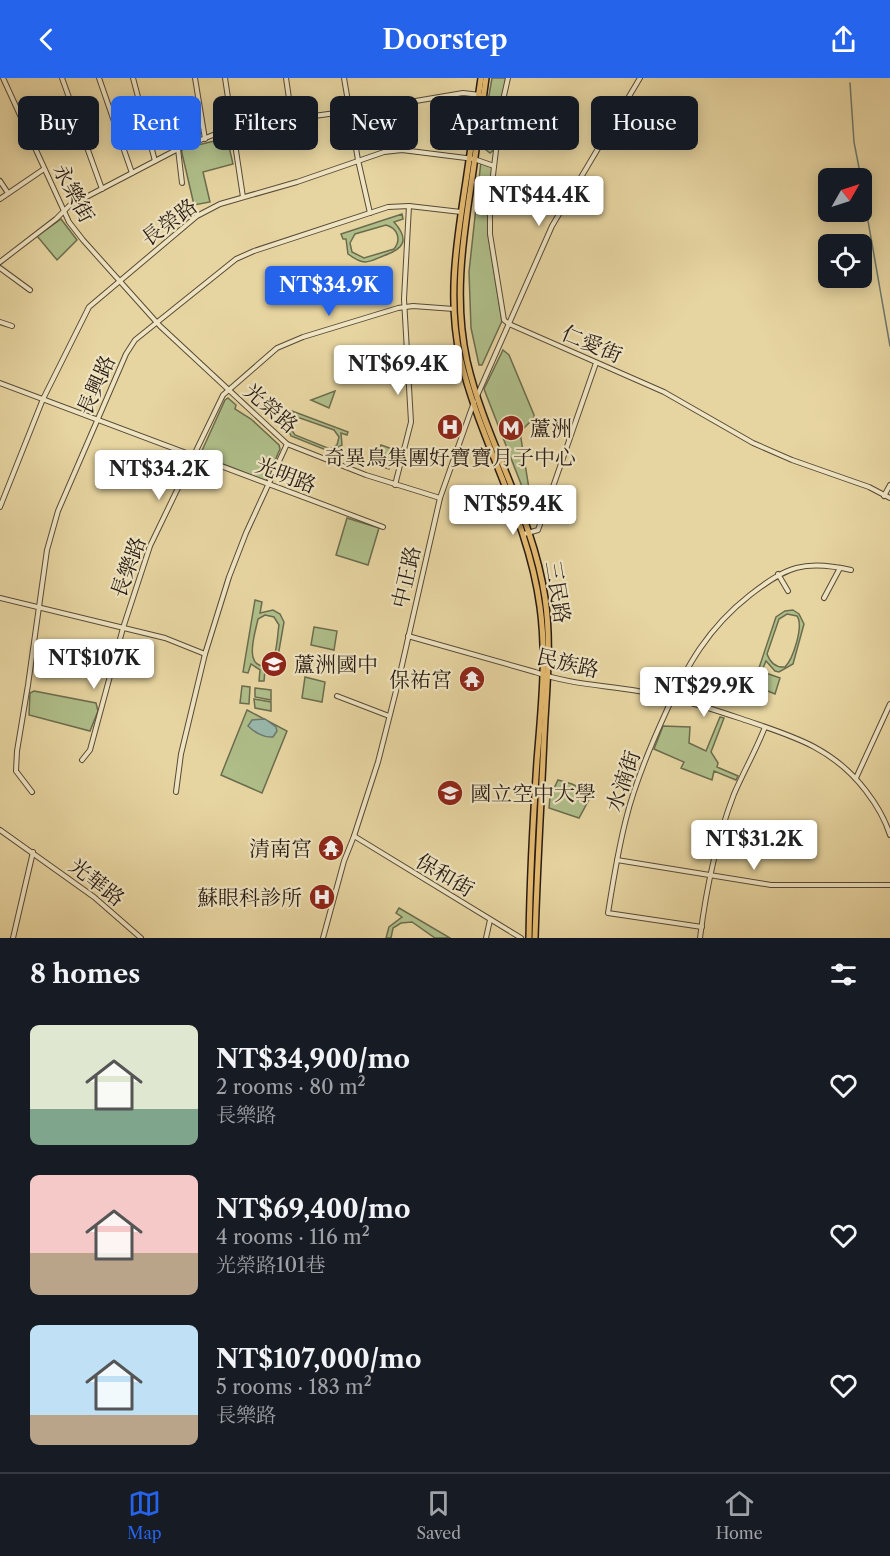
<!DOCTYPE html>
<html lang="en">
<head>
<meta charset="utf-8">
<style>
	body { margin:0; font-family:"Libre Caslon Text","Noto Serif TC",serif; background:#20242c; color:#f1f3f6; height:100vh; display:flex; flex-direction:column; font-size:22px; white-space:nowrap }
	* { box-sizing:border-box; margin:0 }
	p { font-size:20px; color:#9ea1a6 }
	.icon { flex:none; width:33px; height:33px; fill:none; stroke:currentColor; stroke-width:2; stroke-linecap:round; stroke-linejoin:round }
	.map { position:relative; height:860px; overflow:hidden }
	.side { display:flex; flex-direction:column; background:#171b24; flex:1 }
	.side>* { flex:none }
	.top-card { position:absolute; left:18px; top:18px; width:855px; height:54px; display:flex; gap:12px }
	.needle { width:39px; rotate:51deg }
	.controls { position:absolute; left:818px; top:90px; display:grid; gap:12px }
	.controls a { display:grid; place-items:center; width:54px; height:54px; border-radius:9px; background:#171b24; box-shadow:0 3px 15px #0003; font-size:30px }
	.price { position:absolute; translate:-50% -51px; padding:0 14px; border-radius:6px; background:#fff; color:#222; font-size:20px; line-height:39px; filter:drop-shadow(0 2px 3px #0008) }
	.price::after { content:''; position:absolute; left:50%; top:36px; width:18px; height:14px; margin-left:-9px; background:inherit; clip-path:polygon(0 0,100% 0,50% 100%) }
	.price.active { background:#2563eb; color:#fff }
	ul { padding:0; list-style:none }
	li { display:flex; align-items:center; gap:18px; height:150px; padding:0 30px }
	li span { display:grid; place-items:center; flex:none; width:168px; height:120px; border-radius:9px; color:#555 }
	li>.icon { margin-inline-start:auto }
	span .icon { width:72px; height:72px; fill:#fffc; stroke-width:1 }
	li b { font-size:26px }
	h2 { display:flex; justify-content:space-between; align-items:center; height:72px; padding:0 30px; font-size:26px }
	.pill { padding:0 21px; border-radius:9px; background:#171b24; box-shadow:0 3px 15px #0003; font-size:21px; line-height:54px }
	.pill.active { background:#2563eb; color:#fff }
	header { display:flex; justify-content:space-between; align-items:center; height:78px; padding:0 30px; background:#2563eb; color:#fff; font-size:27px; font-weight:600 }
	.menu { display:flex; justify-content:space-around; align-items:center; height:84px; border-top:2px solid #363941; background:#171b24; font-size:16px; color:#9ea1a6 }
	.menu a { display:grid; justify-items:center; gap:3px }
	.menu .active { color:#2563eb }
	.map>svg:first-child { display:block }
	.green { fill:#afbe89; stroke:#6b6c4e; stroke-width:1.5; fill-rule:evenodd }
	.water { fill:#98b8ac; stroke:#6b796f; stroke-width:1.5 }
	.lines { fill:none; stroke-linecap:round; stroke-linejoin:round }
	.stream { stroke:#6b796f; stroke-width:1.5 }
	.minor-casing { stroke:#574a37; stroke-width:6 }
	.major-casing { stroke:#271b14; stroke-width:8 }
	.minor { stroke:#efe4c2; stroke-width:4 }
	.major { stroke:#e4ba70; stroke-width:5 }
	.labels { text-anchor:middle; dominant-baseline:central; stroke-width:4.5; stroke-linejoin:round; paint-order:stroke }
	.street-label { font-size:21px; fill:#271b14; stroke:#efe4c2 }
	.poi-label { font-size:21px; fill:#271b14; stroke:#efe4c2; text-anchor:start }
</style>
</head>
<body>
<header><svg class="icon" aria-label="back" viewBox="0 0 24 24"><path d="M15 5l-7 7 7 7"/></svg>Doorstep<svg class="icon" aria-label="share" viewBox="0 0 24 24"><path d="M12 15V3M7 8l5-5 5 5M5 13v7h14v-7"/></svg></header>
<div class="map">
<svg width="890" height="860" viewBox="0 0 890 860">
	<rect width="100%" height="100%" fill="#e7d5a1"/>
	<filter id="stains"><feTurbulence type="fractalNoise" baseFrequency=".00333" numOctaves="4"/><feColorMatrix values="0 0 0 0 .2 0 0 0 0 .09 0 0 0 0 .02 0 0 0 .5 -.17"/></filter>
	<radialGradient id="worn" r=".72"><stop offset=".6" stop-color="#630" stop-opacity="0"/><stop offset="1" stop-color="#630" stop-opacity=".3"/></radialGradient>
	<!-- green -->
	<g class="green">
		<polygon points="492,0 506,0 495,71 490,75 481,68 481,63"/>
		<polygon points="227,60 233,86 203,94 210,124 194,127 181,71"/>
		<polygon points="481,83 494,88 488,155 502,243 482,287 479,287 471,250 469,194"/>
		<path d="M402,136L403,141L394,144C410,162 404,171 383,178C378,180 371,184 365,184C359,184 352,179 348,176L346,161H343L341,156ZM386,147C397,150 402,161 394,171L364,180L352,174L350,165L355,156Z"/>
		<polygon points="61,141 77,162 57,182 37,158"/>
		<polygon points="503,272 509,277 534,337 534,340 520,354 530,417 545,423 538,444 535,442 484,311"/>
		<polygon points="335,313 329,330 311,322"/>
		<polygon points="228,320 236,327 235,331 251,341 279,367 280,371 266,403 200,377 225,322"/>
		<path d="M292,333L348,354L347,357L341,355L342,367L331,374L291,358L285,345L287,341L293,337ZM300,340L334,352L339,359L337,367L330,371L295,357L290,350C291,343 294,341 300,340Z"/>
		<polygon points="381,367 395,372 393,380 378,375"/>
		<polygon points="377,377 391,382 389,391 374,386"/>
		<polygon points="347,440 379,450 368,487 336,477"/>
		<path d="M255,522L262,524L260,535L273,532L280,536L284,544L277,584L272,590L265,592L264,603H259L260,592L251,586L248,595L243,594ZM265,537L274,539L279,547C277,557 278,588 263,588C258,588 254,584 253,579C250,569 256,551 258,541Z"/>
		<path d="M793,532L799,536L804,546L793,586L779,594L775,593L766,583L761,595L758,593L776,539L785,533ZM787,536L797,538C804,548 793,581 785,589C775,590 770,584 767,576L779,541Z"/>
		<polygon points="314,549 337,553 334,572 311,567"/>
		<polygon points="763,594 780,600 775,616 758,609"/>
		<polygon points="305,599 325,604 322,624 302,620"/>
		<polygon points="242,608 250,609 249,626 240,625"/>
		<polygon points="255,610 271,612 271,622 255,619"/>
		<polygon points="34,613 96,625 98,633 90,653 29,637 30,615"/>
		<polygon points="254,621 271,624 271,633 255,630"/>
		<polygon points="247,632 287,653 262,715 221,697"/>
		<polygon points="720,639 724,640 711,674 718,685 717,689 738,698 736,702 714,693 712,702 681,690 684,684 654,671 663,648 690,649 689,665 706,673"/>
		<polygon points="558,702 572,706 592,716 579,740 549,730 550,719"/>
		<polygon points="399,830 450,860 435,860 412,844 401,845 393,850 391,860 386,860 389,849 402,839 396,835"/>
	</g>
	<!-- water -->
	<path class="water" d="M265,641L276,649L277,653L273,659C264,660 254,654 248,648L252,642Z"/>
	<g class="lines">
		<!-- stream -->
		<g class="stream">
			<polyline points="850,5 854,64 861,100"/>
			<polyline points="861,103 890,268"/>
		</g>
		<!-- minor casing -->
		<g class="minor-casing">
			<g id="minor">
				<polyline points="3,0 69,144 83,162 160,248 287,366 366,397 440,420"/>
				<polyline points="62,0 102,111"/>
				<polyline points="99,0 132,95"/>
				<polyline points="133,0 155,83"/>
				<polyline points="195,0 205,61"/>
				<polyline points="225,0 243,119"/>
				<polyline points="286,0 292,41"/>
				<polyline points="344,0 358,82 370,135"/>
				<polyline points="508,0 501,31 490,122 490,156 504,242 509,246 664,314 753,365 792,382 869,409 890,420"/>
				<polyline points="178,71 182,105"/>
				<polyline points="0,103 8,115"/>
				<polyline points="0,121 44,91"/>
				<polyline points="0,184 56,141 69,128 178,71 233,49 380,29 463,15 480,17"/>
				<polyline points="0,190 30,212"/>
				<polyline points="0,244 12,248"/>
				<polyline points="0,305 383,449"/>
				<polyline points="477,318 552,148 640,0"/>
				<polyline points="395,407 411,344 404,221 409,128"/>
				<polyline points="884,418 890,407"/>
				<polyline points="0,429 43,321 89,229 197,138 220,126 297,104 384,74 402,72 474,81 494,88"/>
				<polyline points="524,456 538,452 596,285"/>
				<polyline points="778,496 788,513"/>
				<polyline points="0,520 165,560 205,576"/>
				<polyline points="824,520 840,490"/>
				<path d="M408,558L535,594C568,606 603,607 638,613C672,618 706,629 739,640C789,657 832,668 866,713C876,726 885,741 890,757"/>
				<polyline points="337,618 389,638"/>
				<polyline points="82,682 90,672 123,550 150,468 223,317 277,270 303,259 398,230 413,228 454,231"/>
				<polyline points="856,700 890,626"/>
				<polyline points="32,714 16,693 17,673 28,607 47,472 58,433 126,276 135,262 236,181 254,173 388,129 409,128 461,134"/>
				<polyline points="176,714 181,676 205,576 229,499 246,455 287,366"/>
				<polyline points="0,752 94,819 141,860"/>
				<polyline points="354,758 521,860"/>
				<polyline points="617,782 771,807 890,807"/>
				<path d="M702,849L608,835C613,804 618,772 626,741C635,704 650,669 666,634C687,587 708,550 750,517C786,489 804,481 851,492"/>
				<polyline points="13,860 33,774"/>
				<polyline points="323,860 344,783 354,758 378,684 397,609 440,420 474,324"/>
				<polyline points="486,860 490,842"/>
				<path d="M700,860C706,811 716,763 734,716C744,693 756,672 765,649"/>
			</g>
		</g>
		<!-- major casing -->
		<g class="major-casing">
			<g id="major">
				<path d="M481,0C476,34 471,69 466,103C457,162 447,220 460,279C480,365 528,439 540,529C547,580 541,633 537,683C533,742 530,801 529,860"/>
				<path d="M486,0C481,36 476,72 471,108C462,167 454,224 467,283C486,365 533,437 545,520C552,567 546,614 544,660C541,727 537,794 535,860"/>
			</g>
		</g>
		<!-- minor -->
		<use href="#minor" class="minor"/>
		<!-- major -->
		<use href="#major" class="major"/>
	</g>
	<!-- icons -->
	<defs>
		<g id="hospital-disc" transform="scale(1.35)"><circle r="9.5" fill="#8f2418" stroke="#efe4c2"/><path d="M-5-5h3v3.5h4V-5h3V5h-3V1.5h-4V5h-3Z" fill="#fff"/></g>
		<g id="metro-disc" transform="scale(1.35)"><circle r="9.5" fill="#8f2418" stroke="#efe4c2"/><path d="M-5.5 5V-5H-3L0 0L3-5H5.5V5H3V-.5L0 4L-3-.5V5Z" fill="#fff"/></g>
		<g id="school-disc" transform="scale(1.35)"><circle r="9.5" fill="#8f2418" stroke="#efe4c2"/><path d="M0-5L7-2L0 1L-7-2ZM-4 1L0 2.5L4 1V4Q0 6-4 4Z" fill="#fff"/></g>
		<g id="temple-disc" transform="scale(1.35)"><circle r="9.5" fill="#8f2418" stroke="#efe4c2"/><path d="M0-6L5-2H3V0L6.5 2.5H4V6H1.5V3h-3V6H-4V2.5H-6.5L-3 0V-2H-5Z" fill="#fff"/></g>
		<g id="university-disc" transform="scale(1.35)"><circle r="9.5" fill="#8f2418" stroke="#efe4c2"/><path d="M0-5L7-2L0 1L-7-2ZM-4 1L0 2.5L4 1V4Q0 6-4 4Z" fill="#fff"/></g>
	</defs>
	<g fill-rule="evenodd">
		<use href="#hospital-disc" x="450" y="349"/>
		<use href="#metro-disc" x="511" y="350"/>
		<use href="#school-disc" x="274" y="586"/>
		<use href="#temple-disc" x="472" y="601"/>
		<use href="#university-disc" x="450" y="715"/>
		<use href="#temple-disc" x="331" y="770"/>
		<use href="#hospital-disc" x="322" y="819"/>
	</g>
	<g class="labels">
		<!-- street labels -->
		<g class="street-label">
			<text transform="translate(74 115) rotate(62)">永樂街</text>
			<text transform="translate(169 144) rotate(-37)">長榮路</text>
			<text transform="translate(592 266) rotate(23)">仁愛街</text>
			<text transform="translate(96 307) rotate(-66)">長興路</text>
			<text transform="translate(271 330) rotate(41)">光榮路</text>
			<text transform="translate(286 397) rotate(21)">光明路</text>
			<text transform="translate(128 489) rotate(-70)">長樂路</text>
			<text transform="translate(406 499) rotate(-77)">中正路</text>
			<text transform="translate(558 514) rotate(81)">三民路</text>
			<text transform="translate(568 585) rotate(13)">民族路</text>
			<text transform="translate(623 703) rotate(-71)">水湳街</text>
			<text transform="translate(445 797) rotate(31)">保和街</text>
			<text transform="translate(97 804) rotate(38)">光華路</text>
		</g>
		<!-- poi labels -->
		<g class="poi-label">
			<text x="530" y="350">蘆洲</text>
			<text x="450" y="379" text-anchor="middle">奇異鳥集團好寶寶月子中心</text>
			<text x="294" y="586">蘆洲國中</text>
			<text x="452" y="601" text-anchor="end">保祐宮</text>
			<text x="470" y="715">國立空中大學</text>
			<text x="312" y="770" text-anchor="end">清南宮</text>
			<text x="302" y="819" text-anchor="end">蘇眼科診所</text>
		</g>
	</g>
	<rect width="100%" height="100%" filter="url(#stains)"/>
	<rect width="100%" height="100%" fill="url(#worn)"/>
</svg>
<div class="controls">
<a><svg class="needle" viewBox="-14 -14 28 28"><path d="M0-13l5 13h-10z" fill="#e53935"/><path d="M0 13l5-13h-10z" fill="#9ea1a6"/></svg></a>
<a><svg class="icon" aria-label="locate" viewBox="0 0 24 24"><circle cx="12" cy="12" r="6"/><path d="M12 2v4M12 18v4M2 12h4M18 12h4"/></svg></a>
</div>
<b class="price" style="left:539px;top:149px">NT$44.4K</b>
<b class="price active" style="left:329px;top:239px">NT$34.9K</b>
<b class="price" style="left:398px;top:318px">NT$69.4K</b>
<b class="price" style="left:159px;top:423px">NT$34.2K</b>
<b class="price" style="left:513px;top:458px">NT$59.4K</b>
<b class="price" style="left:94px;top:612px">NT$107K</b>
<b class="price" style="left:704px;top:640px">NT$29.9K</b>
<b class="price" style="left:754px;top:793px">NT$31.2K</b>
<div class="top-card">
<a class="pill">Buy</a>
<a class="pill active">Rent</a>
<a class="pill">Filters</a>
<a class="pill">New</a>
<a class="pill">Apartment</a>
<a class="pill">House</a>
</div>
</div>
<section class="side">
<h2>8 homes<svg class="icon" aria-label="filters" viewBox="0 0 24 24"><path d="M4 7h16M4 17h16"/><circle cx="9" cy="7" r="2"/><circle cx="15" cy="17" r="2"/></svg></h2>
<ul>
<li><span style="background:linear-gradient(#dfe7d0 70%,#7fa58c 0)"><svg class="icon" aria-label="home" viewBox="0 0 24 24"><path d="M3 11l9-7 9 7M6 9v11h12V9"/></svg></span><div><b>NT$34,900/mo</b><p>2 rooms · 80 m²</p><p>長樂路</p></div><svg class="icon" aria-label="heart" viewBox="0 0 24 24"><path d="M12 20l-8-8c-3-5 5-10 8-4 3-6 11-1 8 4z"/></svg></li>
<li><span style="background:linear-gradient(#f6c9c9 65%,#b9a48a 0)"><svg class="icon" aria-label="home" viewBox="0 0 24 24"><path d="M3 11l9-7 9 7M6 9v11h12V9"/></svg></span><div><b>NT$69,400/mo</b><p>4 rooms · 116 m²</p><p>光榮路101巷</p></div><svg class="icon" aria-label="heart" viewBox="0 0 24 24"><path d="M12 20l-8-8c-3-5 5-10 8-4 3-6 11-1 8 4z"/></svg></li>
<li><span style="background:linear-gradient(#bfe0f5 75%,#b9a48a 0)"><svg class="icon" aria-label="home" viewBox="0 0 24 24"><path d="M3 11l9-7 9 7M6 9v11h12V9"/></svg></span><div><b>NT$107,000/mo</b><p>5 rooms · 183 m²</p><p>長樂路</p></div><svg class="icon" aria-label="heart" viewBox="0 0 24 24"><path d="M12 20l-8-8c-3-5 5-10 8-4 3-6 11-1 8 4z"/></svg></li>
</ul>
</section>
<nav class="menu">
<a class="active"><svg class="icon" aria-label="map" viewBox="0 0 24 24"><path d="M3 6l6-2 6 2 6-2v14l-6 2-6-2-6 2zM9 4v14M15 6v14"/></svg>Map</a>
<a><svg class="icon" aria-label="saved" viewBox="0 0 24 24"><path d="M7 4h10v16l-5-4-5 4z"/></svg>Saved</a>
<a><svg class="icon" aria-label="home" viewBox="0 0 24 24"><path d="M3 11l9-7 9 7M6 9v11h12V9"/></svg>Home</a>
</nav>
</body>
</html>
